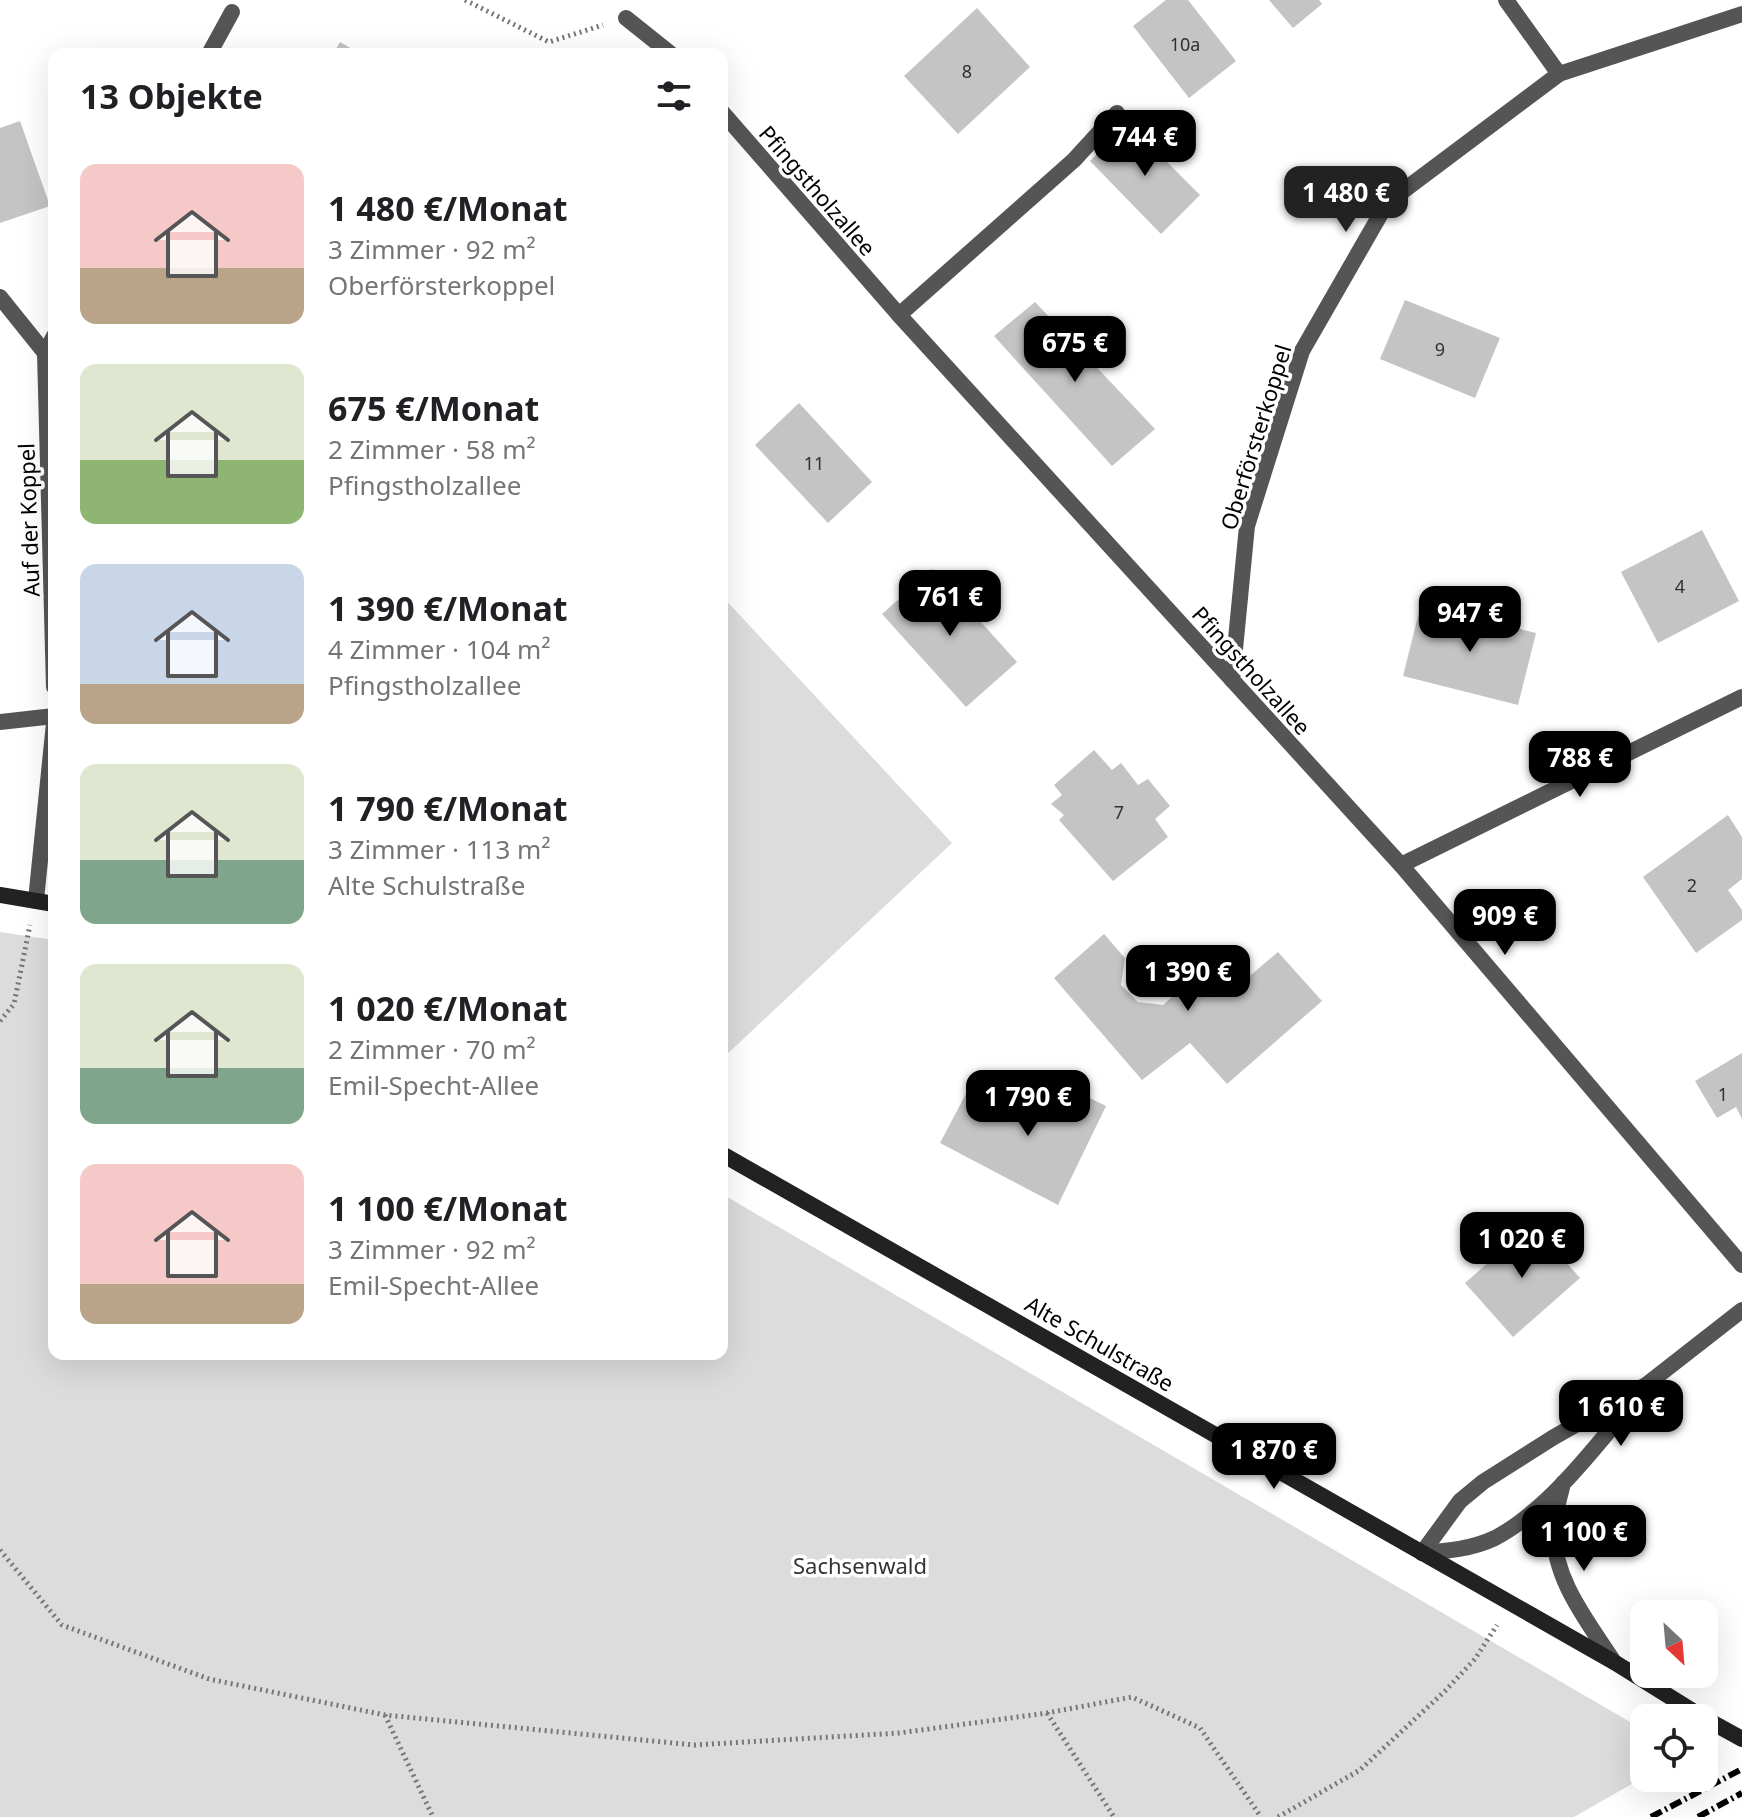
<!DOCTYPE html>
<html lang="de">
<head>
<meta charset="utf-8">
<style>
	body { margin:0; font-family:"Noto Sans",sans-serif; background:#f2f2f2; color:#202124; height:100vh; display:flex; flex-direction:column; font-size:30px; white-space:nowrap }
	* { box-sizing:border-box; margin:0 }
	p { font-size:26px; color:#757577 }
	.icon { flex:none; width:44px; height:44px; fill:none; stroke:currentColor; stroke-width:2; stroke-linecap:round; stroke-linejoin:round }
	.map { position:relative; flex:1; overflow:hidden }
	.drawer { position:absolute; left:48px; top:48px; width:680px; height:1312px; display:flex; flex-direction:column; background:#fff; border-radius:16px; box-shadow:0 8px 32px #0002 }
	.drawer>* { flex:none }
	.needle { width:52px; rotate:154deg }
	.fabs { position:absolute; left:1630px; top:1600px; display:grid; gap:16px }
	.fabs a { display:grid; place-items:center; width:88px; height:88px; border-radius:16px; background:#fff; box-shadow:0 8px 32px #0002; font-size:40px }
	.price { position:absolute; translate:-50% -68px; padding:0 18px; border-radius:16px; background:#000; color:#fff; font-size:26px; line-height:52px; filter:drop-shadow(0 2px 4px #0008) }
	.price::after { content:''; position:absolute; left:50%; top:48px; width:24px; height:18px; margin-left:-12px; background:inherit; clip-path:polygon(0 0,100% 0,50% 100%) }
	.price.active { background:#222; color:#fff }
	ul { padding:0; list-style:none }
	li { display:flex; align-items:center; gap:24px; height:200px; padding:0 32px }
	li span { display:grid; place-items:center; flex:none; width:224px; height:160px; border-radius:16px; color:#555 }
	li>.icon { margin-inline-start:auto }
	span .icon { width:96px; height:96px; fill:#fffc; stroke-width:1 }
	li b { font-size:34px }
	h2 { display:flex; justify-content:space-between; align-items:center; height:96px; padding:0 32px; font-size:34px }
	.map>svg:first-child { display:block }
	.green { fill:#dcdcdc }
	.building { fill:#c4c4c4 }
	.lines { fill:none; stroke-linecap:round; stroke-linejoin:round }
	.path { stroke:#777; stroke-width:5; stroke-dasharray:2 4; stroke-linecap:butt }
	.service { stroke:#555; stroke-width:16 }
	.minor { stroke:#555; stroke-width:16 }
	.tertiary { stroke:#555; stroke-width:16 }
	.secondary { stroke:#222; stroke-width:16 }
	.rail { stroke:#000; stroke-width:6; stroke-dasharray:12 4 2 4; stroke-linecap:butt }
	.labels { text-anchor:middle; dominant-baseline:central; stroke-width:7; stroke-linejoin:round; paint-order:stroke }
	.number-label { font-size:18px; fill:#313131 }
	.street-label { font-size:22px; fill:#000; stroke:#fff }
	.park-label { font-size:22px; fill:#333; stroke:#fff }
</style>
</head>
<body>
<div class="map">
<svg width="1742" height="1817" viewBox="0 0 1742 1817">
	<rect width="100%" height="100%" fill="#fff"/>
	<!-- green -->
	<g class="green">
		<polygon points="722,596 952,843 722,1059"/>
		<polygon points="0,932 54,940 54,1354 722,1354 722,1194 1644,1730 1644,1777 1574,1817 0,1817"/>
	</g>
	<!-- building -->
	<g class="building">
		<polygon points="1166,0 1188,0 1236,61 1189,98 1133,26"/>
		<polygon points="1269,0 1319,0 1322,4 1293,28"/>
		<polygon points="977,8 1030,67 958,134 904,76"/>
		<polygon points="340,42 361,54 333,54"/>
		<polygon points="20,121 50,206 0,223 0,128"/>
		<polygon points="1128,123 1200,195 1161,234 1090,161"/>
		<polygon points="1405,300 1500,338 1475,398 1380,359"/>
		<polygon points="1035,302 1155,429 1112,466 994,336"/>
		<polygon points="799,403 872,482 828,523 755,445"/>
		<polygon points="1702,530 1739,601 1658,643 1621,572"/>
		<polygon points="933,569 1017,662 966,707 882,614"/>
		<polygon points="1421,604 1536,633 1518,705 1403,676"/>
		<polygon points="1094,750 1112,770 1121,763 1138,785 1148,779 1170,806 1155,819 1168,837 1113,881 1059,820 1064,815 1051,804 1062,795 1054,785"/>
		<polygon points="1728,815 1742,837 1742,879 1728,890 1742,910 1742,920 1696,953 1643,877"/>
		<polygon points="1104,934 1125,958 1121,985 1138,1002 1163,1005 1201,971 1224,998 1278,952 1322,1001 1227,1084 1190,1043 1142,1080 1054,978"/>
		<polygon points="1742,1053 1742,1119 1736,1107 1717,1118 1695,1081"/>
		<polygon points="1049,1078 1106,1106 1058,1205 940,1143 968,1090 1024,1121"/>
		<polygon points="1532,1224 1580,1278 1513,1337 1465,1283"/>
	</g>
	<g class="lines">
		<!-- path -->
		<g class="path">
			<polyline points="465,0 549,42 603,25"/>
			<polyline points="0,1021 14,1004 30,925"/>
			<polyline points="0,1550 62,1625 209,1679 385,1715 694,1745 899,1733 1047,1713 1132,1697 1200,1728 1261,1817"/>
			<polyline points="1047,1713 1114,1817"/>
			<polyline points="385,1715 433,1817"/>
			<polyline points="1278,1817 1360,1770 1445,1691 1475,1659 1497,1625"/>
		</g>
		<!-- service -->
		<polyline class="service" points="899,315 1074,160 1117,113"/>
		<!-- minor -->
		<g class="minor">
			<polyline points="1506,0 1559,74"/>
			<polyline points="626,18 671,54"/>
			<polyline points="209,54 232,12"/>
			<polyline points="722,112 899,315 1401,865 1742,1265"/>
			<polyline points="0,297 45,353"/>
			<polyline points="54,336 45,353 54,687"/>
			<polyline points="1232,680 1247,526 1302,351 1387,203 1559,74 1742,14"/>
			<polyline points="0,722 54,716"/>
			<polyline points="1401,865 1742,697"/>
			<polyline points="36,900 54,723"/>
		</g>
		<!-- tertiary -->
		<g class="tertiary">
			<path d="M1563,1483C1560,1497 1555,1511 1554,1526C1551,1577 1588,1622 1614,1662"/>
			<polyline points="1422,1553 1460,1501 1483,1482 1554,1437 1646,1385 1742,1310"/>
			<path d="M1422,1553C1447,1551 1472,1549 1495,1538C1549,1510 1601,1440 1640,1393"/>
		</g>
		<!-- secondary -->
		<g class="secondary">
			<polyline points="0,895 54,904"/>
			<polyline points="722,1154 1614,1662 1704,1718"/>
			<polyline points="1704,1718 1742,1739"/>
		</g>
		<!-- rail -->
		<g class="rail">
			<polyline points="1651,1817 1742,1769"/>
			<polyline points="1698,1817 1742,1793"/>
		</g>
	</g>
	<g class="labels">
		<!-- number labels -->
		<g class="number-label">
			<text x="1185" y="44">10a</text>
			<text x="967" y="71">8</text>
			<text x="1440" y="349">9</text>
			<text x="814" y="463">11</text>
			<text x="1680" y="586">4</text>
			<text x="1119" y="812">7</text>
			<text x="1692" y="885">2</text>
			<text x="1723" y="1094">1</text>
		</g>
		<!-- street labels -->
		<g class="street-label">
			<text transform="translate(818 190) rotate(49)">Pfingstholzallee</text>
			<text transform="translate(1255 437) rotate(-73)">Oberförsterkoppel</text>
			<text transform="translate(28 520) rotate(-92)">Auf der Koppel</text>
			<text transform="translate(1252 670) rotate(48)">Pfingstholzallee</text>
			<text transform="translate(1100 1343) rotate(30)">Alte Schulstraße</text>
		</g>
		<!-- park labels -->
		<g class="park-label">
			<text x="860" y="1565">Sachsenwald</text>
		</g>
	</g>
</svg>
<div class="fabs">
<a><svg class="needle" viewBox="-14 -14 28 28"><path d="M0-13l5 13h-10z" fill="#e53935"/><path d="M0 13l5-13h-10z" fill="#757577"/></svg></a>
<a><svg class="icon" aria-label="locate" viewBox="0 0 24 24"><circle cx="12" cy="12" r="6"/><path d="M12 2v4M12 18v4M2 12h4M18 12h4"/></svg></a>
</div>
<b class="price" style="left:1145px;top:178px">744 €</b>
<b class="price active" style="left:1346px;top:234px">1 480 €</b>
<b class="price" style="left:1075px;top:384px">675 €</b>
<b class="price" style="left:950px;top:638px">761 €</b>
<b class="price" style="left:1470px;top:654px">947 €</b>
<b class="price" style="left:1580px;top:799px">788 €</b>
<b class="price" style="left:1505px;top:957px">909 €</b>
<b class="price" style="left:1188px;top:1013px">1 390 €</b>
<b class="price" style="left:1028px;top:1138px">1 790 €</b>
<b class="price" style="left:1522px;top:1280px">1 020 €</b>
<b class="price" style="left:1621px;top:1448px">1 610 €</b>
<b class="price" style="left:1274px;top:1491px">1 870 €</b>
<b class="price" style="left:1584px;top:1573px">1 100 €</b>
<section class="drawer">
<h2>13 Objekte<svg class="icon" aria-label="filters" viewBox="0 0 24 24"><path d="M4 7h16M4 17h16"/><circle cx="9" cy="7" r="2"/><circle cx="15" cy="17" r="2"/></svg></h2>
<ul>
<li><span style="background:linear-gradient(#f6c9c9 65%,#b9a48a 0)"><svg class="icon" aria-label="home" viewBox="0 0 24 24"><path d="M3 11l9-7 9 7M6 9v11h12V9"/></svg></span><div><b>1 480 €/Monat</b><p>3 Zimmer · 92 m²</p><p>Oberförsterkoppel</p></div></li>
<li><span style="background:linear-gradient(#dfe7d0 60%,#8fb573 0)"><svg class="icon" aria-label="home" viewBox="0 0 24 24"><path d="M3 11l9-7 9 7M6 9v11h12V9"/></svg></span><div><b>675 €/Monat</b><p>2 Zimmer · 58 m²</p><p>Pfingstholzallee</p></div></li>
<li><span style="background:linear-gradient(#c9d6e8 75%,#b9a48a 0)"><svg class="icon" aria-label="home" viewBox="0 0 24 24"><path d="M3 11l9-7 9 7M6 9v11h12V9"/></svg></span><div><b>1 390 €/Monat</b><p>4 Zimmer · 104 m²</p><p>Pfingstholzallee</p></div></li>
<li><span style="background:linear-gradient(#dfe7d0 60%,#7fa58c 0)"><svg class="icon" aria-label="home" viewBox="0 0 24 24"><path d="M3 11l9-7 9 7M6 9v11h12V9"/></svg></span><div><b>1 790 €/Monat</b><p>3 Zimmer · 113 m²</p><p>Alte Schulstraße</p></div></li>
<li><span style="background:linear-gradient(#dfe7d0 65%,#7fa58c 0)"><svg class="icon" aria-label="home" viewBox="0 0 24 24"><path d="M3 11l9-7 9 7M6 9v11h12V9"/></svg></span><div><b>1 020 €/Monat</b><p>2 Zimmer · 70 m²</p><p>Emil-Specht-Allee</p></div></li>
<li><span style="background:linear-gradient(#f6c9c9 75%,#b9a48a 0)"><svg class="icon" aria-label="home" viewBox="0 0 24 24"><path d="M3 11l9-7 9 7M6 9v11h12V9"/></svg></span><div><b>1 100 €/Monat</b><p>3 Zimmer · 92 m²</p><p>Emil-Specht-Allee</p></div></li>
</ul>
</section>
</div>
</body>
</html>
